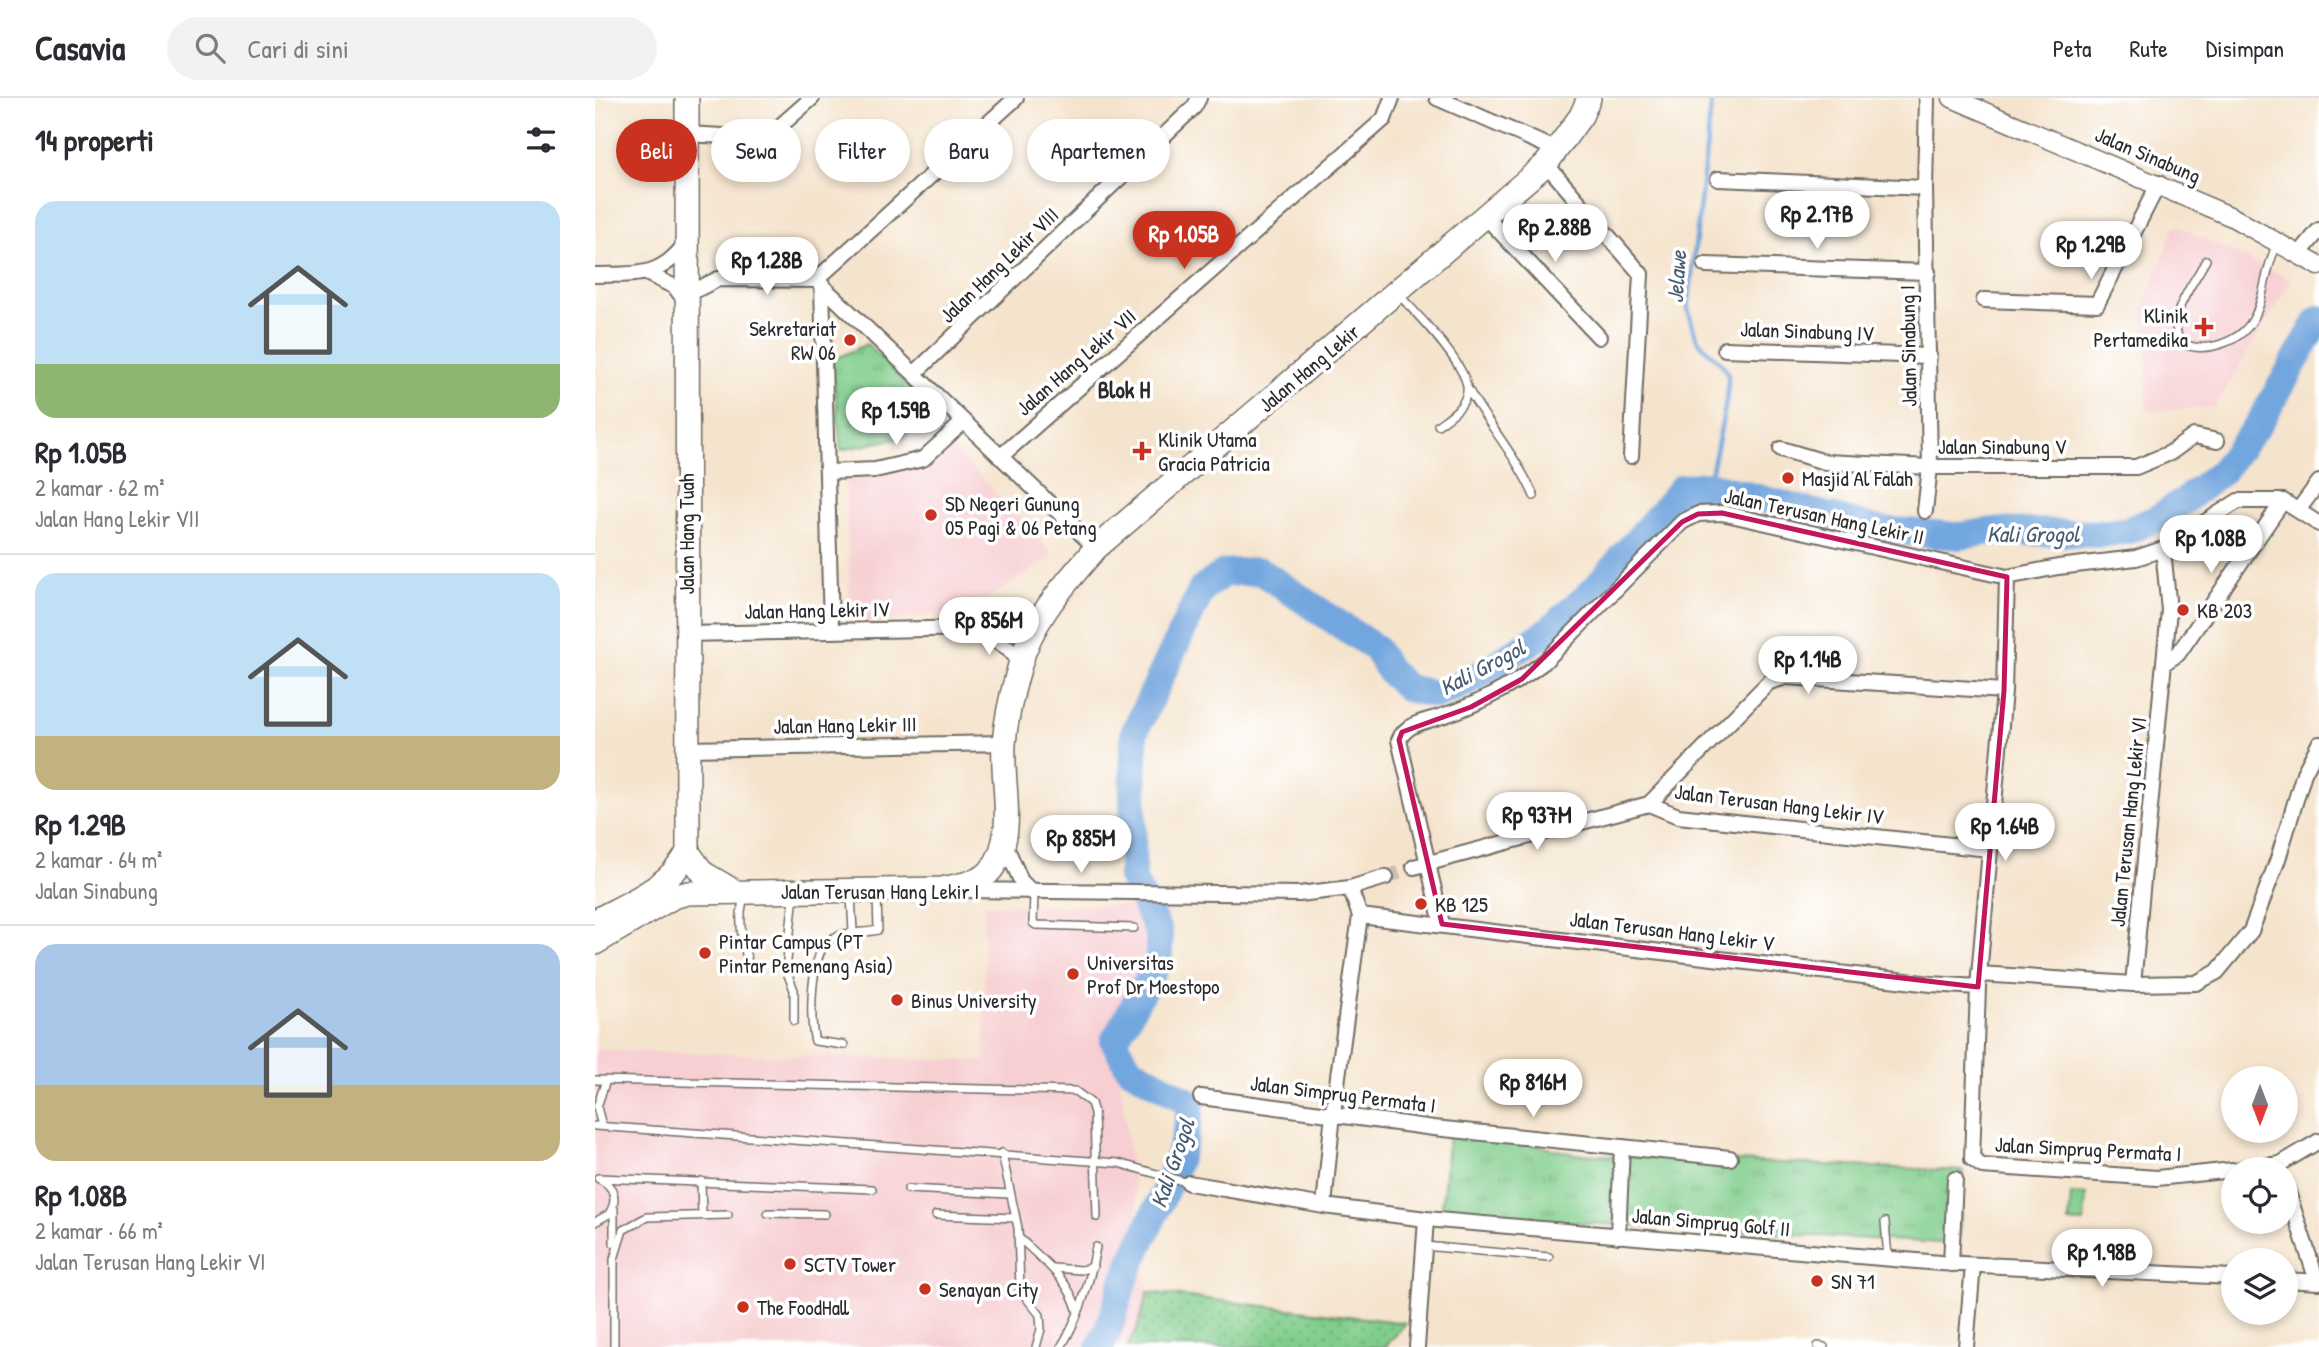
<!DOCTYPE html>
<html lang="id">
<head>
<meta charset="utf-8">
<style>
	body { margin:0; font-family:"Patrick Hand",sans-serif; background:#f2f2f3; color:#2b2b33; height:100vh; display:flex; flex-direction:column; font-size:26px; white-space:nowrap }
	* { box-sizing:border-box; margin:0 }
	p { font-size:23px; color:#7c7c81 }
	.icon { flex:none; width:38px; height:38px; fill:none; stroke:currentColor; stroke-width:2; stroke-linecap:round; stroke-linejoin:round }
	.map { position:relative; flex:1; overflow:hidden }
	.panel { display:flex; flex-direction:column; background:#fff; width:595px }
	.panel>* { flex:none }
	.hud { position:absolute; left:21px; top:21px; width:665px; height:63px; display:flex; gap:14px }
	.needle { width:46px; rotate:180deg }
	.controls { position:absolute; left:1626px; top:968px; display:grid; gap:14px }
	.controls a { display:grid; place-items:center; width:77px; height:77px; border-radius:50%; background:#fff; box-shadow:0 4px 10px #0003; font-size:35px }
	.price { position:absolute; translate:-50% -60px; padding:0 16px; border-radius:24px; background:#fff; color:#222; font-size:23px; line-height:46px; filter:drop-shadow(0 2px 4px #0008) }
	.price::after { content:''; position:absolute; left:50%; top:42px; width:21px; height:16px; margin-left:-10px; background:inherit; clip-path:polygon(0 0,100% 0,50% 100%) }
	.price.active { background:#c8321e; color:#fff }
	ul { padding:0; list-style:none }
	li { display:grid; align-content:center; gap:14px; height:371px; padding:0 35px }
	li+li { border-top:2px solid #e1e1e2 }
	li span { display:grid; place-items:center; height:217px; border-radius:21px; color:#555 }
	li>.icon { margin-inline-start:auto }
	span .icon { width:126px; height:126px; fill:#fffc; stroke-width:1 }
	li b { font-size:30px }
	h2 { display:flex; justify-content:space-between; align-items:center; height:84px; padding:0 35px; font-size:30px }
	.pill { padding:0 24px; border-radius:32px; background:#fff; box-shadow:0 4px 10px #0003; font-size:24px; line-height:63px }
	.pill.active { background:#c8321e; color:#fff }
	header { display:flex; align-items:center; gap:42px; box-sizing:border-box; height:98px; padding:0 35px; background:#fff; border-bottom:2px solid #e1e1e2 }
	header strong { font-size:33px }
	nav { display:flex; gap:38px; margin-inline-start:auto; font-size:24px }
	.search { width:490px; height:63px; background:#f2f2f3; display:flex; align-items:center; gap:18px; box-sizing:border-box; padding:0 24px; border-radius:38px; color:#7c7c81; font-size:26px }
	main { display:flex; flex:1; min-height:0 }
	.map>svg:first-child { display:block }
	.built { fill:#f7cfd2 }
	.grass { fill:url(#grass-dots); stroke:#567c5c; stroke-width:2 }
	.park { fill:url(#park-tufts); stroke:#567c5c; stroke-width:2 }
	.pitch { fill:#81ce8c; stroke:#567c5c; stroke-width:2 }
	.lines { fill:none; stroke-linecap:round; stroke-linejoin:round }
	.stream { stroke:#72a6de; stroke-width:4.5 }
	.river { stroke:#72a6de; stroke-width:28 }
	.minor-tunnel { stroke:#cdbfad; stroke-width:14; stroke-dasharray:14 7; stroke-linecap:butt }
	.service-casing { stroke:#726c64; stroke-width:10 }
	.minor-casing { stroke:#726c64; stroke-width:18 }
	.tertiary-casing { stroke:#726c64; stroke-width:21 }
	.primary-casing { stroke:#726c64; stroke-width:26 }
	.service { stroke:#fff; stroke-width:7 }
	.minor { stroke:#fff; stroke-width:14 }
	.tertiary { stroke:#fff; stroke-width:18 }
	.primary { stroke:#fff; stroke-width:23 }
	.marked { fill:none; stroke:#c2185b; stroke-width:5; stroke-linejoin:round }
	.poi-dot { fill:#c8321e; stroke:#fff; stroke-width:2.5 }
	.labels { text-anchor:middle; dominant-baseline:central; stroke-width:7; stroke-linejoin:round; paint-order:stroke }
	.street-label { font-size:21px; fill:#2b2b2b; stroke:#fff }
	.poi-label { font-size:21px; fill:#2b2b2b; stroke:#fff; text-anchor:start }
	.water-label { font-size:23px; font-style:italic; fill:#475c73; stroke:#fff }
	.neighbourhood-label { font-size:23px; font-weight:bold; fill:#2b2b2b; stroke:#fff }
</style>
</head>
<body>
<header>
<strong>Casavia</strong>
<div class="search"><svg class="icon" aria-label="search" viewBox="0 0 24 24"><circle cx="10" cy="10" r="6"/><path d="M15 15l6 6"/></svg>Cari di sini</div>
<nav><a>Peta</a><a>Rute</a><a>Disimpan</a></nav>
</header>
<main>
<section class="panel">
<h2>14 properti<svg class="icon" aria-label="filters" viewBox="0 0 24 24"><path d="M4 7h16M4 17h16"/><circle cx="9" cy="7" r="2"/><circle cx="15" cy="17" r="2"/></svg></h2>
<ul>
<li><span style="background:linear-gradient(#bfe0f5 75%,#8fb573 0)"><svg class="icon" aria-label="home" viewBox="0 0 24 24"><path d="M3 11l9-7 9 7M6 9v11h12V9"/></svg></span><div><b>Rp 1.05B</b><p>2 kamar · 62 m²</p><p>Jalan Hang Lekir VII</p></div></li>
<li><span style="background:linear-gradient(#bfe0f5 75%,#c2b280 0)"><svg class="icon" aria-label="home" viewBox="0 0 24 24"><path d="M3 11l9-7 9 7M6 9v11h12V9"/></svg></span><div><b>Rp 1.29B</b><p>2 kamar · 64 m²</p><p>Jalan Sinabung</p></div></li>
<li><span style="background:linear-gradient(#a9c7e8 65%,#c2b280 0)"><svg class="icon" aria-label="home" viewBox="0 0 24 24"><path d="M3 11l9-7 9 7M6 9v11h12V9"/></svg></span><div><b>Rp 1.08B</b><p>2 kamar · 66 m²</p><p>Jalan Terusan Hang Lekir VI</p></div></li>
</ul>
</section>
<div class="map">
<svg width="1724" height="1249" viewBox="0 0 1724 1249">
	<defs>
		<pattern id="grass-dots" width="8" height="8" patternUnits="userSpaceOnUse" patternTransform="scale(1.75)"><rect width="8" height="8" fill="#81ce8c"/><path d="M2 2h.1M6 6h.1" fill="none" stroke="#6aa773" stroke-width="1.8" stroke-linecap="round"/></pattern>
		<pattern id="park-tufts" width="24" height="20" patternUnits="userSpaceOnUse" patternTransform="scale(1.75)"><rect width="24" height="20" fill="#81ce8c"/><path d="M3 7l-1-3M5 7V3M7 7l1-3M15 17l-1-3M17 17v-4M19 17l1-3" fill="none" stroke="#6aa773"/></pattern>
	</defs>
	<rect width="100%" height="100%" fill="#fff"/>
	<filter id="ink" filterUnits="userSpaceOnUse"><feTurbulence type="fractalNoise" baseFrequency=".0143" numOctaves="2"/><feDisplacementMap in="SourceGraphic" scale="14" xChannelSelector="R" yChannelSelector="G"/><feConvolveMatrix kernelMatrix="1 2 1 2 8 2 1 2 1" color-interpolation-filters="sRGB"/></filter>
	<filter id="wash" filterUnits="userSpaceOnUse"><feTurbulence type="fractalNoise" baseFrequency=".00686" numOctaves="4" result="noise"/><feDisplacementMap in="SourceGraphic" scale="28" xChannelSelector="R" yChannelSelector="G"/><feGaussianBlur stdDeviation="1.57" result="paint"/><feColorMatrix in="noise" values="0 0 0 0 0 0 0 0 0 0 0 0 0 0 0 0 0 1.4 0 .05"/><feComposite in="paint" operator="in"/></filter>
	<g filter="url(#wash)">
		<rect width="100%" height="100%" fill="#f5e4cd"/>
		<!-- built -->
		<g class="built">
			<polygon points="1580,127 1697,182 1619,310 1551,313 1552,244 1547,214"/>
			<polygon points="352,344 459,457 378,511 256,527 250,376 335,353"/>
			<polygon points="389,807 564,808 578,850 557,902 523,966 553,1194 542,1231 532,1249 0,1249 0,952 390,963"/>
		</g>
		<!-- grass -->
		<polygon class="grass" points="553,1194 811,1225 790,1249 532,1249 542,1231"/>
		<!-- park -->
		<g class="park">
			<polygon points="272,246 336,312 310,339 246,352 237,262"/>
			<polygon points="854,1037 931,1045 979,1056 1368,1073 1364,1146 846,1117"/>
		</g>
		<!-- pitch -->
		<polygon class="pitch" points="1476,1096 1491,1097 1489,1125 1474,1124"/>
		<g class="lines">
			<!-- stream -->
			<path class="stream" d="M1114,387C1117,367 1138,287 1132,274C1126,260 1110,254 1103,242C1098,234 1096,220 1093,211L1117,0"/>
			<!-- river -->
			<path class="river" d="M505,1249C517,1228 521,1205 529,1183C553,1122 589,1071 596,1005L534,970L519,943L564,863V835L537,780L539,635L607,491L629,475L665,473L780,550L794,573L812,590L843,597L871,585L949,536L999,492L1087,390L1114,387L1285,432L1365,438L1398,433L1505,436L1534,432L1561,421L1589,403L1626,374L1665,324L1724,221"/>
		</g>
	</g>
	<g filter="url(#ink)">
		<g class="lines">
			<!-- minor-tunnel -->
			<polyline class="minor-tunnel" points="791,779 819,769"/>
			<!-- service casing -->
			<g class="service-casing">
				<g id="service">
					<path d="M1611,162C1598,187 1570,218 1586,245C1599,251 1610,251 1623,247C1676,232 1662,184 1683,144"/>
					<path d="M803,196C820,214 876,270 872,294C869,310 855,318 843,327"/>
					<path d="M873,291C894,328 922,359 939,398"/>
					<polyline points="439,794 438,825 441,827 539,830"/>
					<path d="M150,797C141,820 148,845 154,868"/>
					<polyline points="199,797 191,872 199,892 199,923"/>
					<polyline points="256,797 258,834"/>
					<path d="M249,947L220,943C214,922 215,854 235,842C250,832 267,836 283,832L282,797"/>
					<polyline points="0,982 480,993 496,1005 499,1015 502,1119"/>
					<polyline points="0,1028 523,1065 594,1085"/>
					<polyline points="7,1028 2,1009 11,982"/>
					<polyline points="407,1055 423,1130 425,1192 445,1217 446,1231 441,1249"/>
					<polyline points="3,1080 277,1091"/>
					<polyline points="106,1083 107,1117"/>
					<polyline points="313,1091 415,1096"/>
					<polyline points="173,1115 230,1116"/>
					<polyline points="341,1117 420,1120"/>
					<path d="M0,1124L14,1116C23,1102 20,1088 4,1081"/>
					<polyline points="1290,1124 1293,1160"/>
					<path d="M424,1140C447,1161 476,1183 483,1215"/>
					<polyline points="19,1145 19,1111"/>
					<polyline points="829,1148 954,1159"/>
					<polyline points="458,1170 486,1172 498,1169"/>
					<polyline points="1223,1248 1229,1249"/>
					<polyline points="19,1249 19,1161 28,1132 52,1119 133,1117"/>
					<path d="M466,1249C485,1218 495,1184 501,1149"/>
				</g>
			</g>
			<!-- minor casing -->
			<g class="minor-casing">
				<g id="minor">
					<polyline points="842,0 962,52"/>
					<polyline points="91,36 166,40 175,37 217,0"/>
					<polyline points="951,66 1046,176 1036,358"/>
					<polyline points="1123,81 1330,90"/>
					<polyline points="890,118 1004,239"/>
					<polyline points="1705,155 1724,132"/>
					<polyline points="1110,167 1333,174"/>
					<polyline points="53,176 80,189 91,204"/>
					<path d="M0,177C39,176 65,181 90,146"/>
					<polyline points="221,182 501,450"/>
					<polyline points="221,182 421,0"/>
					<polyline points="227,187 236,531"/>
					<polyline points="91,197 123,181 221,182"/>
					<polyline points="1389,202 1502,206 1564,85"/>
					<polyline points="1130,251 1334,258"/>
					<polyline points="320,275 599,9 604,0"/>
					<polyline points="1186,351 1230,364 1335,369 1541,369 1575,355 1599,338 1622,343"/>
					<polyline points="405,359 789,21 797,0"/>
					<polyline points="233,374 280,372 328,361 368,324"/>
					<polyline points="1704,411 1724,384"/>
					<polyline points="1330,413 1335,369 1330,90 1332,0"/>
					<polyline points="1412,479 1409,593 1383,889 1377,1061 1387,1068 1562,1080 1638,1072"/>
					<polyline points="91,536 382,530 413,550 425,564"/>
					<polyline points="1569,565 1583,556 1688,403"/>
					<polyline points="91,651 409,645"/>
					<polyline points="1054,706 1174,584 1191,579 1409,593"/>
					<polyline points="1054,706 1083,718 1394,751"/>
					<polyline points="410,746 426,783 437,794"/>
					<polyline points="819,769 1054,706"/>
					<polyline points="367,792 704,796 755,790 791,779"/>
					<polyline points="765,818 1336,886 1383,889"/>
					<path d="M847,826L804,642C811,626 828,624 844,619C883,607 917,588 949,564L1087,424L1103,416L1127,415L1412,479L1463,469L1541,460L1568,451L1643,403H1688L1724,426"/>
					<polyline points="1384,876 1538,886 1601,885 1622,874 1656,833 1683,761 1709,675 1724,646"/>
					<polyline points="1538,886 1574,512 1568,451"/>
					<polyline points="606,999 839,1030 1135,1060"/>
					<polyline points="1646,1071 1685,1066 1724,1043"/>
					<polyline points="594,1085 729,1108 831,1121 1345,1165 1638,1179"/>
					<polyline points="1690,1085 1722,1183"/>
					<polyline points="729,1108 738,1015 765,818 755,790"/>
					<polyline points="1023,1138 1027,1049"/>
					<polyline points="1356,1166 1360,1081"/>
					<polyline points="1690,1182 1724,1184"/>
					<polyline points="822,1249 831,1121"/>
					<polyline points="1371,1249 1378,1167"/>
				</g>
			</g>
			<!-- tertiary casing -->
			<g class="tertiary-casing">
				<polyline id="tertiary" points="1357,0 1637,119 1724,168"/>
			</g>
			<!-- primary casing -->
			<g class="primary-casing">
				<g id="primary">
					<polyline points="93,754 108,775 137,792"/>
					<path d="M0,823C33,805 75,789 93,754L92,0"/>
					<path d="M0,845L78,799L93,795L347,791C363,787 386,785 396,772C423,737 406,687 409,646C411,620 418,591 425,567C436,522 472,484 501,450L951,66L986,18L994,0"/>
				</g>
			</g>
			<!-- service -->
			<use href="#service" class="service"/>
			<!-- minor -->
			<use href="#minor" class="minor"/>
			<!-- tertiary -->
			<use href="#tertiary" class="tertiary"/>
			<!-- primary -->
			<use href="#primary" class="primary"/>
		</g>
	</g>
	<!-- marked area -->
	<path class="marked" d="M1127,415L1412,479L1409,593L1383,889L847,826L804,642L807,634L876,609L927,581L1087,424L1103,416Z"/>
	<!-- markers -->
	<g class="poi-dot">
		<path d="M1605.5 218.5h7v7h7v7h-7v7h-7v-7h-7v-7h7z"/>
		<circle cx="255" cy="242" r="7"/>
		<path d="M543.5 342.5h7v7h7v7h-7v7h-7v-7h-7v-7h7z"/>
		<circle cx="1193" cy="380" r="7"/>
		<circle cx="336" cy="417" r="7"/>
		<circle cx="1588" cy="512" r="7"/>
		<circle cx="826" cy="806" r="7"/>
		<circle cx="110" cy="855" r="7"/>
		<circle cx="478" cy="876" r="7"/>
		<circle cx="302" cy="902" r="7"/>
		<circle cx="195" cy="1166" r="7"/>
		<circle cx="1222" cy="1183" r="7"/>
		<circle cx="330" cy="1191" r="7"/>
		<circle cx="148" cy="1209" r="7"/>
	</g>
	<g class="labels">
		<!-- street labels -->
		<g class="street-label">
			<text transform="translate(1553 57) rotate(23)">Jalan Sinabung</text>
			<text transform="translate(404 167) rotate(-44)">Jalan Hang Lekir VIII</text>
			<text transform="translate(1212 233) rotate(2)">Jalan Sinabung IV</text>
			<text transform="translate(1313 248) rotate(-91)">Jalan Sinabung I</text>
			<text transform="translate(481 264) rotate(-41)">Jalan Hang Lekir VII</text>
			<text transform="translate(714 270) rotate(-40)">Jalan Hang Lekir</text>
			<text x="1407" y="348">Jalan Sinabung V</text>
			<text transform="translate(1229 418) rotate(12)">Jalan Terusan Hang Lekir II</text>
			<text transform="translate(91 436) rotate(-90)">Jalan Hang Tuah</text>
			<text transform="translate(222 512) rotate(-1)">Jalan Hang Lekir IV</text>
			<text transform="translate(250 627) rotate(-1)">Jalan Hang Lekir III</text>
			<text transform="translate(1184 706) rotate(7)">Jalan Terusan Hang Lekir IV</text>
			<text transform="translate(1533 724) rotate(-84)">Jalan Terusan Hang Lekir VI</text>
			<text x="285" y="793">Jalan Terusan Hang Lekir I</text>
			<text transform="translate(1077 833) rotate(7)">Jalan Terusan Hang Lekir V</text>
			<text transform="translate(748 996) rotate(7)">Jalan Simprug Permata I</text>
			<text transform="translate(1493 1051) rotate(3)">Jalan Simprug Permata I</text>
			<text transform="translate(1116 1124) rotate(5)">Jalan Simprug Golf II</text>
		</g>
		<!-- poi labels -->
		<g class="poi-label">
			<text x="1593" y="217" text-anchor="end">Klinik<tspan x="1593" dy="24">Pertamedika</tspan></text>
			<text x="241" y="230" text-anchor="end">Sekretariat<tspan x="241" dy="24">RW 06</tspan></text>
			<text x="563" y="341">Klinik Utama<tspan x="563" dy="24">Gracia Patricia</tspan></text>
			<text x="1207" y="380">Masjid Al Falah</text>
			<text x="350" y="405">SD Negeri Gunung<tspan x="350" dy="24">05 Pagi &amp; 06 Petang</tspan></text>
			<text x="1602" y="512">KB 203</text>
			<text x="840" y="806">KB 125</text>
			<text x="124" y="843">Pintar Campus (PT<tspan x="124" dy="24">Pintar Pemenang Asia)</tspan></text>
			<text x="492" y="864">Universitas<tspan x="492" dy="24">Prof Dr Moestopo</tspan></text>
			<text x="316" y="902">Binus University</text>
			<text x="209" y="1166">SCTV Tower</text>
			<text x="1236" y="1183">SN 71</text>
			<text x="344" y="1191">Senayan City</text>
			<text x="162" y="1209">The FoodHall</text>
		</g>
		<!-- water labels -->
		<g class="water-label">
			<text transform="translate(1081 179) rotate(-86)">Jelawe</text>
			<text x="1438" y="435">Kali Grogol</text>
			<text transform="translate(887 569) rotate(-28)">Kali Grogol</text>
			<text transform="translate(577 1065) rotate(-71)">Kali Grogol</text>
		</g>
		<!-- neighbourhood labels -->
		<g class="neighbourhood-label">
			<text x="529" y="291">Blok H</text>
		</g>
	</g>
</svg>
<div class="controls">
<a><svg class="needle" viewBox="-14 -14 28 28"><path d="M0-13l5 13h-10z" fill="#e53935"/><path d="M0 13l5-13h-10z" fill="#7c7c81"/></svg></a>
<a><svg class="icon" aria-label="locate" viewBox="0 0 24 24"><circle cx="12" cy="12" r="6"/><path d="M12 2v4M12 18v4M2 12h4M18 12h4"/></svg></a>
<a><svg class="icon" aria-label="layers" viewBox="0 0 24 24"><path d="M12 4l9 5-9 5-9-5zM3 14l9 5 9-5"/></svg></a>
</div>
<b class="price" style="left:1222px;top:153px">Rp 2.17B</b>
<b class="price" style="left:960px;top:166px">Rp 2.88B</b>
<b class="price active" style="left:589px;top:173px">Rp 1.05B</b>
<b class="price" style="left:1496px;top:183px">Rp 1.29B</b>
<b class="price" style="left:172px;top:199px">Rp 1.28B</b>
<b class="price" style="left:301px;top:349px">Rp 1.59B</b>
<b class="price" style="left:1616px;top:477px">Rp 1.08B</b>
<b class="price" style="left:394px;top:559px">Rp 856M</b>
<b class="price" style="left:1213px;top:598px">Rp 1.14B</b>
<b class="price" style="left:942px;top:754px">Rp 937M</b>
<b class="price" style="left:1410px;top:765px">Rp 1.64B</b>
<b class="price" style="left:486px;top:777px">Rp 885M</b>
<b class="price" style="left:938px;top:1021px">Rp 816M</b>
<b class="price" style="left:1507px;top:1191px">Rp 1.98B</b>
<div class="hud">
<a class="pill active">Beli</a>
<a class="pill">Sewa</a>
<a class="pill">Filter</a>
<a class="pill">Baru</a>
<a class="pill">Apartemen</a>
</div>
</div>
</main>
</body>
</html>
